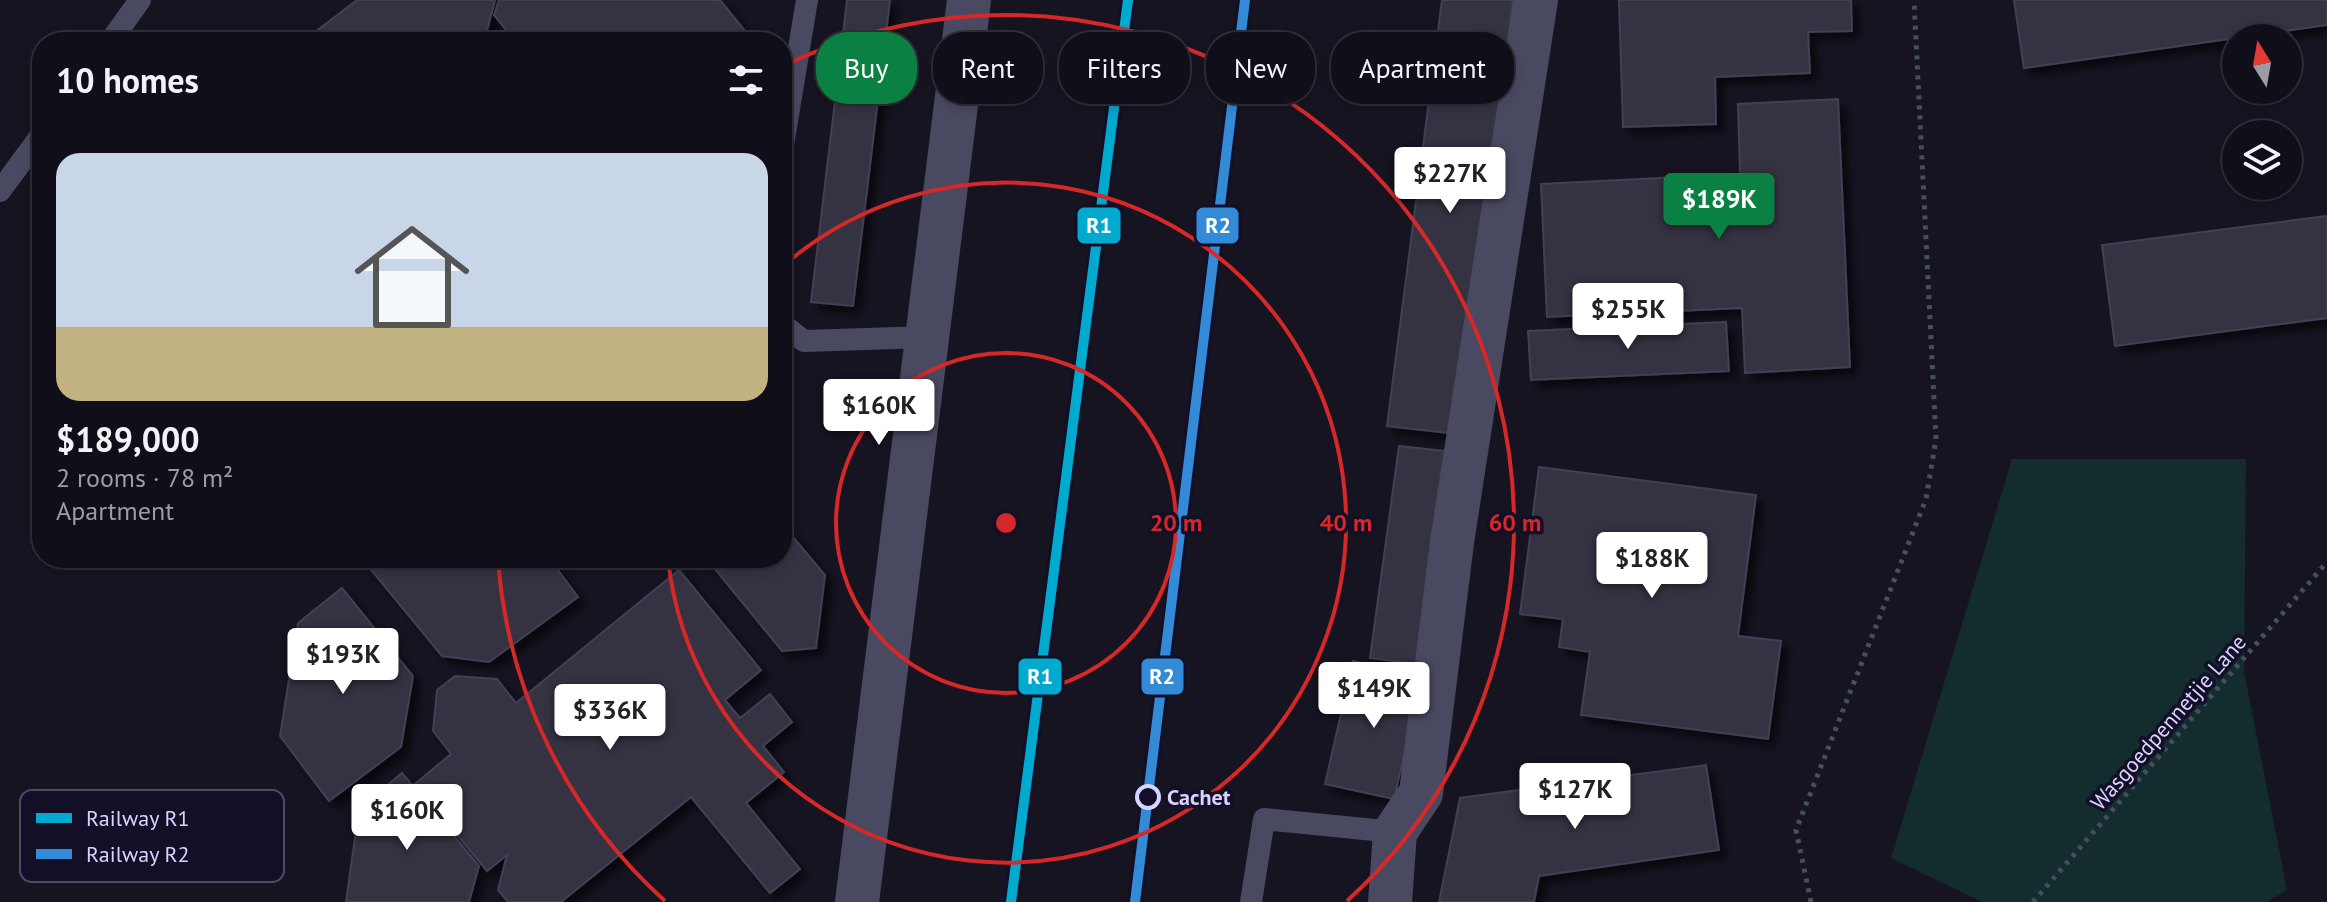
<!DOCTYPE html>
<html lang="en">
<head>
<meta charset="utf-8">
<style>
	body { margin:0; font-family:"PT Sans",sans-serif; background:#191822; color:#f1f3f6; height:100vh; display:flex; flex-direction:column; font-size:30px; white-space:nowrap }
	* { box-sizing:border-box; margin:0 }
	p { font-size:26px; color:#9c9ca2 }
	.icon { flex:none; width:44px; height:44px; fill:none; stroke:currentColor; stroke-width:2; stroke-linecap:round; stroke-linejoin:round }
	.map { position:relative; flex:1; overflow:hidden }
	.panel { position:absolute; left:32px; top:32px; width:760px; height:536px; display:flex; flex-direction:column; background:#100f19; border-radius:32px; box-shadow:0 4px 12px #0003,0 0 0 2px #302f38 }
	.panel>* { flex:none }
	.top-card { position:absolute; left:816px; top:32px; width:760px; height:72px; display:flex; gap:16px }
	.needle { width:52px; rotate:349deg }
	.fabs { position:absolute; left:2222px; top:24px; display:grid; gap:16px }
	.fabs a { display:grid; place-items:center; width:80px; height:80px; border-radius:50%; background:#100f19; box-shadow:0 4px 12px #0003,0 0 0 2px #302f38; font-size:40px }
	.price { position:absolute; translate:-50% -68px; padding:0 18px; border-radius:8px; background:#fff; color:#222; font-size:26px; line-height:52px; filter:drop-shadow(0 2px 4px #0008) }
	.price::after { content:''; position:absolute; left:50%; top:48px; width:24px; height:18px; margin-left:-12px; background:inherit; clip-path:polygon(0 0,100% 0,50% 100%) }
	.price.active { background:#0b8043; color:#fff }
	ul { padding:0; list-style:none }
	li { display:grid; align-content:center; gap:16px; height:424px; padding:0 24px }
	li span { display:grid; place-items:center; height:248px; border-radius:24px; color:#555 }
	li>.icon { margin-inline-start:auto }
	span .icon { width:144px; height:144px; fill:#fffc; stroke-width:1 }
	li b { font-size:34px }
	h2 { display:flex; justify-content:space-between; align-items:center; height:96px; padding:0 24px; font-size:34px }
	.chip { padding:0 28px; border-radius:32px; background:#100f19; box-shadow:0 4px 12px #0003,0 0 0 2px #302f38; font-size:28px; line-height:72px }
	.chip.active { background:#0b8043; color:#fff }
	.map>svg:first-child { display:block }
	.park { fill:#132c2d }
	.building { fill:#343243; stroke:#433f54; stroke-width:2; filter:url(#shadow) }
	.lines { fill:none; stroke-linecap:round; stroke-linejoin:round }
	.path { stroke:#44505f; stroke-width:5; stroke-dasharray:4 6; stroke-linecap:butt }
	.service { stroke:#4a4962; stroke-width:22 }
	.minor { stroke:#4a4962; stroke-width:44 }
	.rail { stroke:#43596b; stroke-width:6; stroke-dasharray:12 10; stroke-linecap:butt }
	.rail-1-casing { stroke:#130f26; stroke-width:16 }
	.rail-2-casing { stroke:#130f26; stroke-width:16 }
	.rail-1 { stroke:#00a9ce; stroke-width:10 }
	.rail-2 { stroke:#338bd7; stroke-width:10 }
	.ring { fill:none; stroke:#d62828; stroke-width:4 }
	.stop-dot { fill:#130f26; stroke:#d9d4ff; stroke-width:4 }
	.labels { text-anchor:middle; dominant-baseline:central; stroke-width:7; stroke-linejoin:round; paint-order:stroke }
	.street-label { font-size:22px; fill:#d9d4ff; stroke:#130f26 }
	.stop-label { font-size:22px; font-weight:bold; fill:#d9d4ff; stroke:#130f26; text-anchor:start }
	.key { fill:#130f26; stroke:#4e4a67; stroke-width:2 }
	.key-label { font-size:22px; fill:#d9d4ff }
	.centre { fill:#d62828; stroke:#130f26; stroke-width:4 }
	.ring-label { font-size:24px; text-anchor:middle; font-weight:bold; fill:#d62828; stroke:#130f26; stroke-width:7; stroke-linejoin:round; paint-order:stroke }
	.line-badge { stroke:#130f26; stroke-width:3 }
	.badge-label { font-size:22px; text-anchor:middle; font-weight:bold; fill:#fff }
</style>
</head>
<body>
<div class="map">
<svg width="2327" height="902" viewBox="0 0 2327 902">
	<defs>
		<filter id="shadow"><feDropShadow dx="7" dy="7" stdDeviation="4" flood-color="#0009"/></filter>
	</defs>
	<rect width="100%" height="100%" fill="#161421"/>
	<!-- park -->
	<polygon class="park" points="2012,459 2246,459 2244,671 2287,890 2267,902 1982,902 1891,858"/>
	<!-- building -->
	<g class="building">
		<polygon points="357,0 495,0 484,42 302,42"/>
		<polygon points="499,0 720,0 754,42 516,42 494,15"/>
		<polygon points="847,0 890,0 853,306 811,302"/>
		<polygon points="1442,0 1513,0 1457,434 1387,426"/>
		<polygon points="1619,0 1851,0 1852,31 1808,32 1810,73 1715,77 1716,124 1623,127"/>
		<polygon points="2014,0 2327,0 2327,25 2024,68"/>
		<polygon points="1838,99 1850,367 1745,373 1742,308 1547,317 1541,184 1740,174 1738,104"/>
		<polygon points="2327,216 2327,318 2115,346 2102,245"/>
		<polygon points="1726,322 1729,371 1531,380 1528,331"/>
		<polygon points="1399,446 1453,452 1424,665 1370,658"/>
		<polygon points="1539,467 1756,495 1738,636 1781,641 1768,739 1581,715 1590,652 1559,647 1563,619 1520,614"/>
		<polygon points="782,524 825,575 816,648 782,651 706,558 782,558"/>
		<polygon points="377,558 549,558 578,597 489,662 442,656 368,566"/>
		<polygon points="679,570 761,670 725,700 740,718 770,694 792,722 763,746 784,772 746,803 800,869 770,893 691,797 561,902 508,902 498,890 507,855 487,871 415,784 451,754 433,731 437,690 455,676 497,679 516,703"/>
		<polygon points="342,588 413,676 401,747 329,801 280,736 298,623"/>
		<polygon points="1353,661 1422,675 1394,799 1325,784"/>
		<polygon points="1706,765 1719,850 1539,876 1534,902 1439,902 1460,798"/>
		<polygon points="402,773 479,866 469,902 346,902 359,809"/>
	</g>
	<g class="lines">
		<!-- path -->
		<g class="path">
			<polyline points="1811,902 1796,830 1926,499 1936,439 1914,0"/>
			<polyline points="2033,902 2327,562"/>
		</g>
		<!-- service -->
		<g class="service">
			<polyline points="110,42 140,0"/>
			<polyline points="782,151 807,0"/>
			<polyline points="0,191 42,134"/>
			<polyline points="782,324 804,341 927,337"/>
			<polyline points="1251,902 1264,819 1395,832"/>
		</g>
		<!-- minor -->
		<g class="minor">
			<polyline points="857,902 969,0"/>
			<polyline points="1390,902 1395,832 1421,793 1452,542 1536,0"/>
		</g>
		<!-- rail -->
		<polyline class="rail" points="1011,902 1128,0"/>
		<!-- rail-1 casing -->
		<g class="rail-1-casing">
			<polyline id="rail-1" points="1011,902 1128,0"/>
		</g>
		<!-- rail-2 casing -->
		<g class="rail-2-casing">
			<polyline id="rail-2" points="1135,902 1245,0"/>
		</g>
		<!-- rail-1 -->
		<use href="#rail-1" class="rail-1"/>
		<!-- rail-2 -->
		<use href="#rail-2" class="rail-2"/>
	</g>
	<!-- distance rings -->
	<g class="ring">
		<circle cx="1006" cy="523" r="170"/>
		<path d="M783 266A340 340 0 1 1 668 559"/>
		<path d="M665 901A509 509 0 0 1 498 559M783 66A509 509 0 0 1 1347 901"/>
	</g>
	<!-- markers -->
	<circle class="stop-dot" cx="1148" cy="797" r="11"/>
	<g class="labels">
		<!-- street labels -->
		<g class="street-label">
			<text transform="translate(2168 722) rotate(-49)">Wasgoedpennetjie Lane</text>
		</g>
		<!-- stop labels -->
		<g class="stop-label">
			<text x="1167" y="797">Cachet</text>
		</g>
	</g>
	<!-- legend -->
	<rect x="20" y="790" width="264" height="92" rx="12" class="key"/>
	<rect x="36" y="813" width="36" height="10" fill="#00a9ce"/>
	<rect x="36" y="849" width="36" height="10" fill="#338bd7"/>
	<g class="key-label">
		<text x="86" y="826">Railway R1</text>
		<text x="86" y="862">Railway R2</text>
	</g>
	<circle cx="1006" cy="523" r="12" class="centre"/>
	<g class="ring-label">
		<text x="1176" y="531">20 m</text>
		<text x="1346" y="531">40 m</text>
		<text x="1515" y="531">60 m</text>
	</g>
	<g class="line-badge">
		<rect x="1076" y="206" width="46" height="39" rx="8" fill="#00a9ce"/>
		<rect x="1195" y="206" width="45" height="39" rx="8" fill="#338bd7"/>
		<rect x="1017" y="657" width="46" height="39" rx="8" fill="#00a9ce"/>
		<rect x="1140" y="657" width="45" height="39" rx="8" fill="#338bd7"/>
	</g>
	<g class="badge-label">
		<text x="1099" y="233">R1</text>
		<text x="1218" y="233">R2</text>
		<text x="1040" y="684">R1</text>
		<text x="1162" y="684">R2</text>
	</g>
</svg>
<div class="fabs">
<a><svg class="needle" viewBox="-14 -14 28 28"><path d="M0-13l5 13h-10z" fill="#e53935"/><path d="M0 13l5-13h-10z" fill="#9c9ca2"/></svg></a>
<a><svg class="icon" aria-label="layers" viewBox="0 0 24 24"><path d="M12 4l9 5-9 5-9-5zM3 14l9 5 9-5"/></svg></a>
</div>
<b class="price" style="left:1450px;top:215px">$227K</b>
<b class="price active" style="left:1719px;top:241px">$189K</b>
<b class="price" style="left:1628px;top:351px">$255K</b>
<b class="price" style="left:879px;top:447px">$160K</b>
<b class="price" style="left:1652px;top:600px">$188K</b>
<b class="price" style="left:343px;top:696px">$193K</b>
<b class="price" style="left:1374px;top:730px">$149K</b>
<b class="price" style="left:610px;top:752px">$336K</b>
<b class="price" style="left:1575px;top:831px">$127K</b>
<b class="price" style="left:407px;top:852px">$160K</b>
<div class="top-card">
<a class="chip active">Buy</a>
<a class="chip">Rent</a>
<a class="chip">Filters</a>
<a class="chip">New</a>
<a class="chip">Apartment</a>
</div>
<section class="panel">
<h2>10 homes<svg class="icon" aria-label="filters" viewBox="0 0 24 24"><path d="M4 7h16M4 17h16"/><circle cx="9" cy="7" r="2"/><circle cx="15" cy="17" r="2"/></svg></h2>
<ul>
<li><span style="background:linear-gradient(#c9d6e8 70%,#c2b280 0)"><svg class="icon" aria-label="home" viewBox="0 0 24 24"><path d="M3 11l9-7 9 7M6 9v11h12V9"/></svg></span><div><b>$189,000</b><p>2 rooms · 78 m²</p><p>Apartment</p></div></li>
</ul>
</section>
</div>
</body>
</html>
